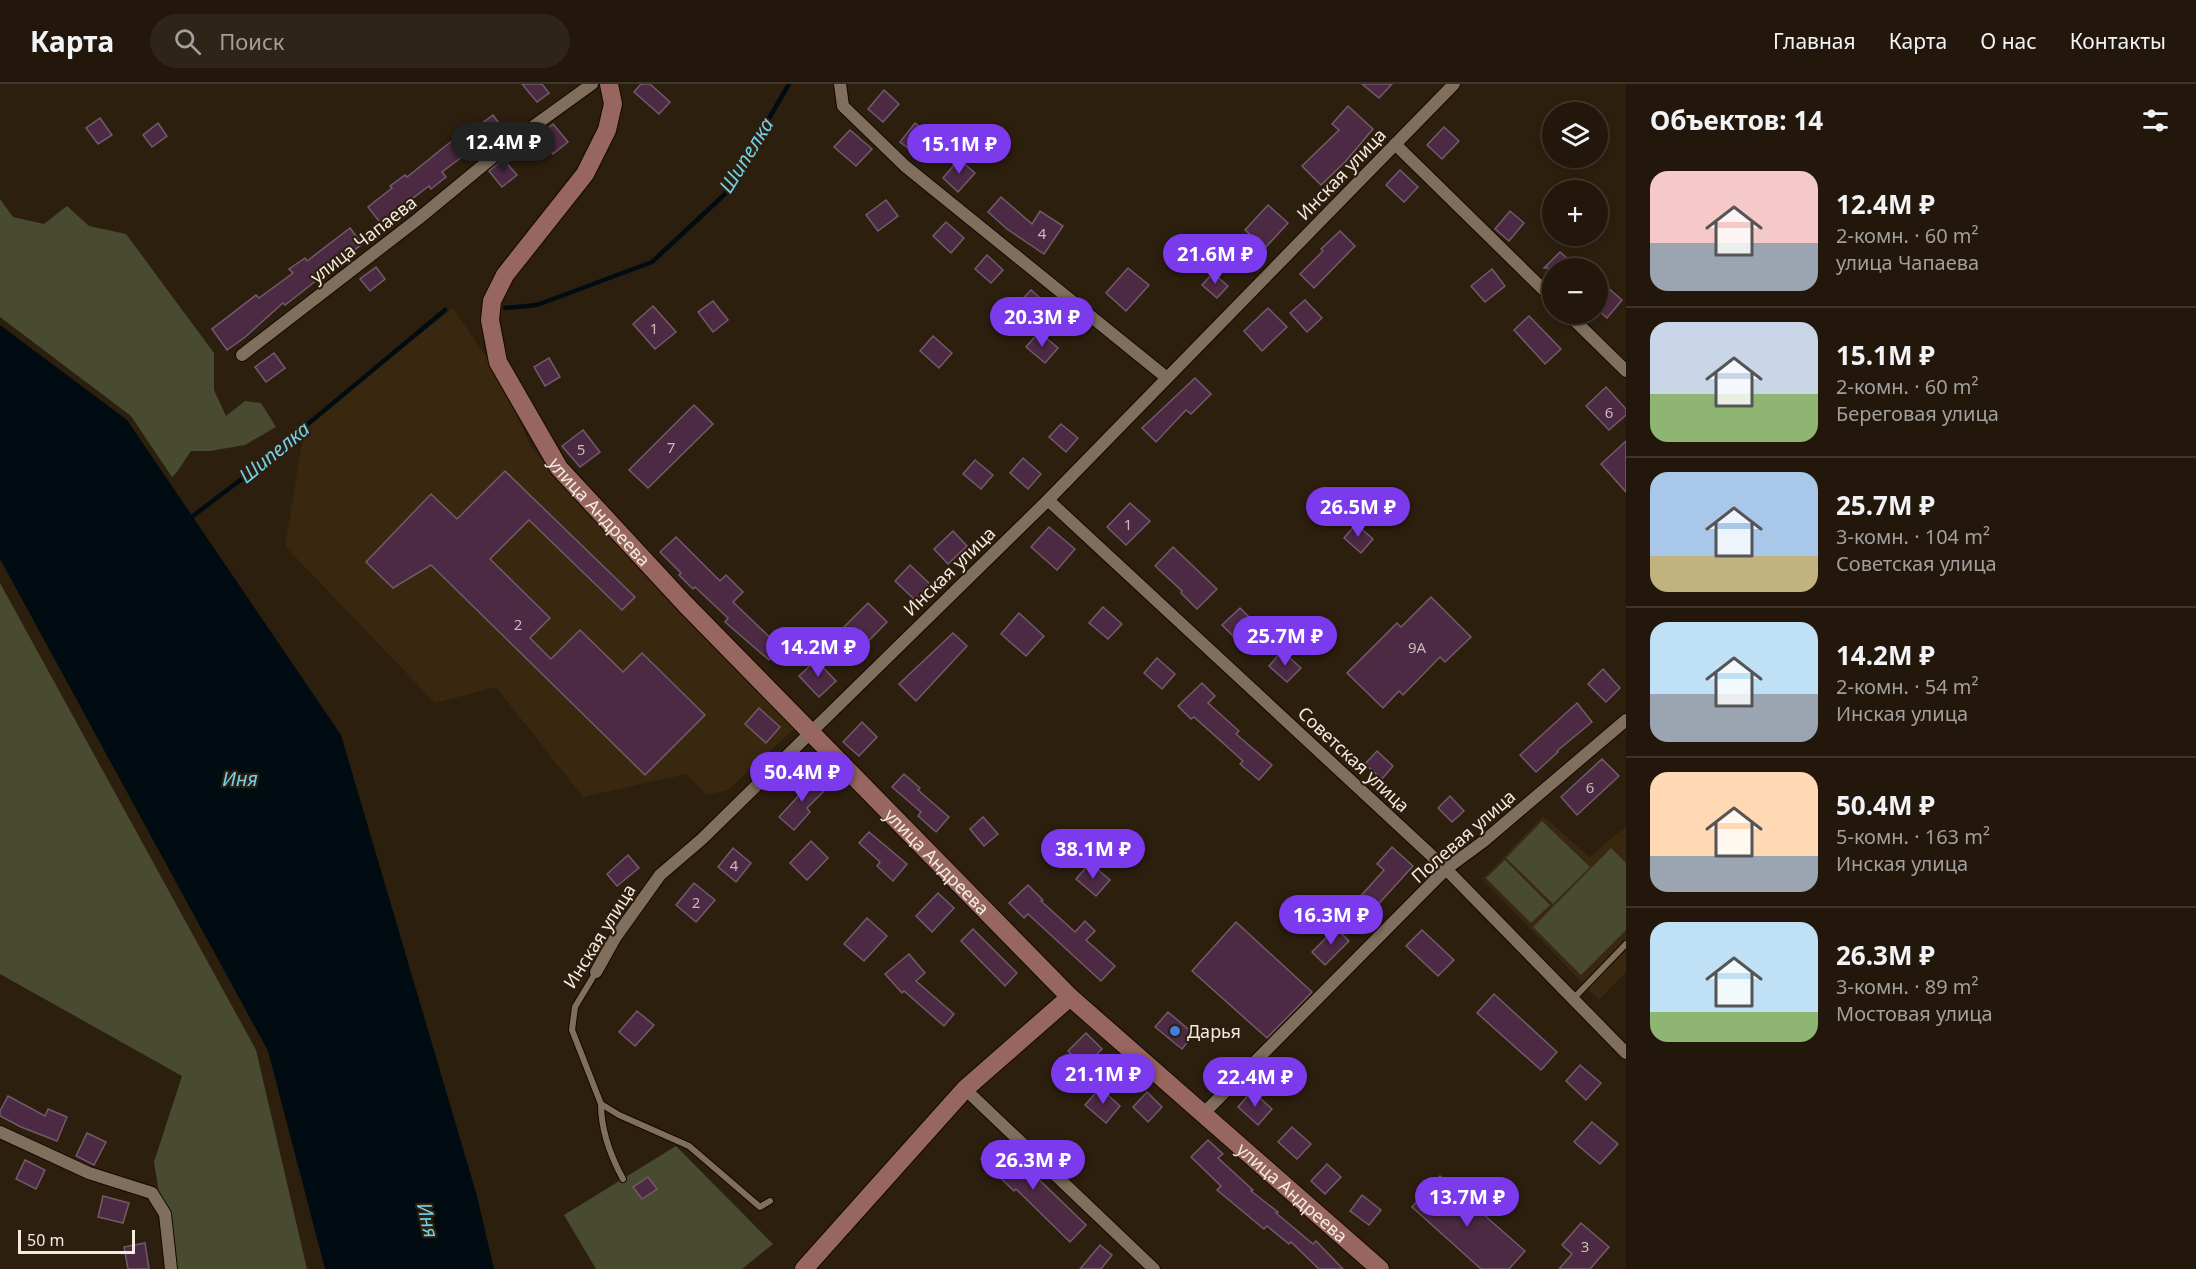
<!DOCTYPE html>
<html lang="ru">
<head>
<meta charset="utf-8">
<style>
	body { margin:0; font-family:"Noto Sans",sans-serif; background:#2e2418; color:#f1f3f6; height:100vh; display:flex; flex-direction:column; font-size:22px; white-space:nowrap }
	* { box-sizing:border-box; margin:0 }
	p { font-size:20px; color:#a29f9c }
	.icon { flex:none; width:33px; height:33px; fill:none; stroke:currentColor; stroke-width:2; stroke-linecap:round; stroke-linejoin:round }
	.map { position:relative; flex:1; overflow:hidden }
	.drawer { display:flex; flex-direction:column; background:#22170a; width:570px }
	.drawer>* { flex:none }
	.controls { position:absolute; left:1542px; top:18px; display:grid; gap:12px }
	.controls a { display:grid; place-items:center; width:66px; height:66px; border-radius:50%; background:#22170a; box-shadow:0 3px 9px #0003,0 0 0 2px #3f362b; font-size:30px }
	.scale { position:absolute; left:18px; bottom:15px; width:117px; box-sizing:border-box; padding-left:6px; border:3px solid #f4eae0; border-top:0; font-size:16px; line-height:21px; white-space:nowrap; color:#f4eae0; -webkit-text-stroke:4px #2d1f0e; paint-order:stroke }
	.price { position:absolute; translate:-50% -51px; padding:0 14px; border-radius:21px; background:#7c3aed; color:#fff; font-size:20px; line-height:39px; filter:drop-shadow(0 2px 3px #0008) }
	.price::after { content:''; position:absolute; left:50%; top:36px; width:18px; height:14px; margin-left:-9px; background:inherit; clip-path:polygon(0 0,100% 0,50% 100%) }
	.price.current { background:#222; color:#fff }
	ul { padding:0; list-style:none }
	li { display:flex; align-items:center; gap:18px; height:150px; padding:0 24px }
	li+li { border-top:2px solid #3f362b }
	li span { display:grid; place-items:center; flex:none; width:168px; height:120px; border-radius:18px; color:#555 }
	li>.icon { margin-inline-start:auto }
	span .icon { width:72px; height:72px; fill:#fffc; stroke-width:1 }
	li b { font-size:26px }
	h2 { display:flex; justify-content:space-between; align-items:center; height:72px; padding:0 24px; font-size:26px }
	header { display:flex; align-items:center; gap:36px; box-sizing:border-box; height:84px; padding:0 30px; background:#22170a; border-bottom:2px solid #3f362b }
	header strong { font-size:28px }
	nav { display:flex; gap:33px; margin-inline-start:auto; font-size:21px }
	.search { width:420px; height:54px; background:#2e2418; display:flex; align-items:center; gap:15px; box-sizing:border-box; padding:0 21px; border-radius:33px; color:#a29f9c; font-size:22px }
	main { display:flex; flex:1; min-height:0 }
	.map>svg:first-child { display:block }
	.built { fill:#3a2710 }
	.green { fill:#484b2f }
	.water { fill:#000c11 }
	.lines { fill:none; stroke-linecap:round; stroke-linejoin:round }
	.stream { stroke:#000c11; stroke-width:4.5 }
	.building { fill:#4d2a44; stroke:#715b6b; stroke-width:1.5 }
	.lane-casing { stroke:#150800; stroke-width:8 }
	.street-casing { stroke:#150800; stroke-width:14 }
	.secondary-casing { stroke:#150800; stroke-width:20 }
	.lane { stroke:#806f5c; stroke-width:6 }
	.street { stroke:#806f5c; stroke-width:12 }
	.secondary { stroke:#97665e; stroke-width:18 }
	.shop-dot { fill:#3f7fe0; stroke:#2d1f0e; stroke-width:2 }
	.labels { text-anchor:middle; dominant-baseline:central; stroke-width:4.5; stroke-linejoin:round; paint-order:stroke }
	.number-label { font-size:15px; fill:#cabab9 }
	.street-label { font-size:18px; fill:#f4eae0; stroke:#2d1f0e }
	.poi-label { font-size:18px; fill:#f4eae0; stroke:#2d1f0e; text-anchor:start }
	.water-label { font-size:20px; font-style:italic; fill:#71cfe8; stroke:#2d1f0e }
</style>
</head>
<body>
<header>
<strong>Карта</strong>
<div class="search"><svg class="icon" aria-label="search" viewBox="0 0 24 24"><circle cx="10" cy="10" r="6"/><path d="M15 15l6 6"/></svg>Поиск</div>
<nav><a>Главная</a><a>Карта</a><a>О нас</a><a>Контакты</a></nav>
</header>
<main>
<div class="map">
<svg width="1626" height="1185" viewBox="0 0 1626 1185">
	<rect width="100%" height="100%" fill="#2d1f0e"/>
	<!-- built -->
	<g class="built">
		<polygon points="453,224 498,290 531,363 794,645 728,706 706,711 687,690 583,713 496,603 435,619 285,462 305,341"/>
		<polygon points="1543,732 1590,773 1626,742 1626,888 1599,916 1482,795"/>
	</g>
	<!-- green -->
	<g class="green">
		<polygon points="0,115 13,133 44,140 67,122 89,142 126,150 214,269 214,306 226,332 245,317 261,319 276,343 245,361 210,367 191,367 177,388 172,393 131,332 0,233"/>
		<polygon points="0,499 256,966 307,1185 171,1185 154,1078 182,992 0,890"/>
		<polygon points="1542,737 1590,783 1553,820 1506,774"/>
		<polygon points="1611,764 1626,779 1626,846 1581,891 1533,843"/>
		<polygon points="1505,776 1550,821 1531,839 1486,794"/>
		<polygon points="676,1062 773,1160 742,1185 596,1185 564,1131"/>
	</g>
	<!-- water -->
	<polygon class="water" points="0,241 127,336 341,651 477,1112 494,1185 325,1185 268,967 0,475"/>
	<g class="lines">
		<!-- stream -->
		<g class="stream">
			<polyline points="505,224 537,221 652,178 725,110 789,0"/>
			<polyline points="189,435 243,394 445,226"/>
		</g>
	</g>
	<!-- building -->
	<g class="building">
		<polygon points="522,0 542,0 549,9 537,18"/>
		<polygon points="641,0 650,0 670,18 659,30 634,8"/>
		<polygon points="1362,0 1392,0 1379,14"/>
		<polygon points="884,6 899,20 883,38 868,25"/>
		<polygon points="1348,22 1373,45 1345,78 1321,101 1302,82 1339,46 1332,40"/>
		<polygon points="493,31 504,46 485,60 483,57 442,88 446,93 431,105 429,102 396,127 398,130 382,141 368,123 392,104 390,102 405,91 407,93 453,56 456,59"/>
		<polygon points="100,34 112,51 98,60 86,44"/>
		<polygon points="158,39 167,52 152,63 143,51"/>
		<polygon points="915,39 930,51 916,70 900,58"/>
		<polygon points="553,40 568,58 553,70 538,52"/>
		<polygon points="1444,43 1459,57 1442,75 1427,61"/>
		<polygon points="850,46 872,65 856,82 834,63"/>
		<polygon points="503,75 517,91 502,103 489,87"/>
		<polygon points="959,75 975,89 958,108 943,94"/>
		<polygon points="1400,86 1418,103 1404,118 1386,101"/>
		<polygon points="1001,113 1032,140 1040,127 1063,142 1044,170 1007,145 988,128"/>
		<polygon points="886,116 898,132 878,147 866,131"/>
		<polygon points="1268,121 1288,139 1265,164 1245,146"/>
		<polygon points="1510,127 1524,139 1509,157 1495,145"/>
		<polygon points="946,138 964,154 951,169 933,152"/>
		<polygon points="350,144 362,160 298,211 285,221 283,219 244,254 227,266 212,245 256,211 259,214 293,189 289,185 305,174 307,177"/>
		<polygon points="1340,147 1355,162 1314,204 1300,190 1323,167 1321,165"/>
		<polygon points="1560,168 1578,184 1544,184"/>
		<polygon points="987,171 1003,186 991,199 975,185"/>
		<polygon points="376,183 385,195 370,207 360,195"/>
		<polygon points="1128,184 1149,201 1126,227 1106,209"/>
		<polygon points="1492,185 1505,202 1485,218 1471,202"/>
		<polygon points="1213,189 1228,202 1217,214 1202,201"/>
		<polygon points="1598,195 1622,216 1607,234 1598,226"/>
		<polygon points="1031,206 1048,221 1036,234 1019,219"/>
		<polygon points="1305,216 1322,234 1307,248 1290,229"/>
		<polygon points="713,217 728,236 713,248 698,228"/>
		<polygon points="653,222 676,248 655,265 633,240"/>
		<polygon points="1268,224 1287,243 1262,267 1244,247"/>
		<polygon points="1529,232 1561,265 1545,280 1514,246"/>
		<polygon points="1039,248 1058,264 1045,279 1026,263"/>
		<polygon points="933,252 952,269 939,284 920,267"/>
		<polygon points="274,269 285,284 266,298 255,283"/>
		<polygon points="549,274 560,293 545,302 534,283"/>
		<polygon points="1195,294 1211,310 1191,330 1186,326 1156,358 1142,344"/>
		<polygon points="1606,303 1626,325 1626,331 1609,346 1586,322"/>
		<polygon points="694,321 713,340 648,404 629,386"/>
		<polygon points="1061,340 1078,354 1066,368 1049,353"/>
		<polygon points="583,346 600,368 580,383 562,362"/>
		<polygon points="1626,357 1626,408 1601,380"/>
		<polygon points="1023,374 1041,390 1028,405 1010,389"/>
		<polygon points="975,376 993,391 981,405 963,390"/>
		<polygon points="505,387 635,513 622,526 529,436 490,475 550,534 530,554 551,575 580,546 623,588 642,569 705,631 645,691 431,481 393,504 366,478 431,410 457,435"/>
		<polygon points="1130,419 1150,437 1126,461 1107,443"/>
		<polygon points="1356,440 1373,455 1361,469 1344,454"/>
		<polygon points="1049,443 1075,465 1057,486 1031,463"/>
		<polygon points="953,447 967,462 948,480 934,465"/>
		<polygon points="676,453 720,497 726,491 743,508 733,518 780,563 769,576 725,538 728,534 695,503 693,505 679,491 681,489 660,468"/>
		<polygon points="1173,463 1217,505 1197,525 1181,509 1182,507 1155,482"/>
		<polygon points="910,481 930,500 915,516 895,497"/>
		<polygon points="1431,513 1471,553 1445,578 1440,573 1403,611 1399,607 1383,624 1347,589 1397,539 1401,543"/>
		<polygon points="868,519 887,538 854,572 834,553"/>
		<polygon points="1103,523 1122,540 1108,555 1089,539"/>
		<polygon points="1240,524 1254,538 1236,555 1222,541"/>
		<polygon points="1019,529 1044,552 1026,572 1001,550"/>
		<polygon points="953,549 967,562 916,617 899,600"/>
		<polygon points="1282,567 1301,584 1287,598 1269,582"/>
		<polygon points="1157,574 1175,590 1162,605 1144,589"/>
		<polygon points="816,576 836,597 819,613 799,592"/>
		<polygon points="1603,585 1620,604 1606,618 1588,600"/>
		<polygon points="1202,599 1215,612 1208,619 1239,647 1236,650 1272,681 1259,696 1240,680 1243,677 1194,633 1191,635 1178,622"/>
		<polygon points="1577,619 1592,638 1557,667 1558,668 1536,688 1520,671"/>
		<polygon points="759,624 780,643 766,659 745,640"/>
		<polygon points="862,638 877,653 859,672 843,658"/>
		<polygon points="1377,667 1393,682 1382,695 1365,680"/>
		<polygon points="1602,675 1619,692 1577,731 1561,713"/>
		<polygon points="904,690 920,704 918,706 949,733 936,748 918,732 921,728 892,703"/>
		<polygon points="811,691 825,706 807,724 810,728 794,746 779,733 803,707 799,703"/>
		<polygon points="1450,712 1464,727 1452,738 1438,724"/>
		<polygon points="983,733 998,750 984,762 970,745"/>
		<polygon points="869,748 907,780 893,797 877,782 880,778 859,759"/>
		<polygon points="811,757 828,774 807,796 790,779"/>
		<polygon points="1392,763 1413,782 1373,826 1359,814 1384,786 1377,780"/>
		<polygon points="733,764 751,779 736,798 718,783"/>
		<polygon points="628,771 639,784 617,802 607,790"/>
		<polygon points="1090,779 1110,796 1096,812 1076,795"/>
		<polygon points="694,799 715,816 696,838 676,821"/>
		<polygon points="1028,801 1043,816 1041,817 1075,848 1085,837 1095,847 1086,856 1115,882 1101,897 1028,830 1024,834 1009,819"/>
		<polygon points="938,809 954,824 932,848 916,832"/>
		<polygon points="867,834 887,852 864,877 844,860"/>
		<polygon points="1236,838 1312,908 1267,954 1192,887"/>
		<polygon points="1336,844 1349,857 1325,881 1312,868"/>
		<polygon points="973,845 1017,889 1005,902 961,857"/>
		<polygon points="1422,846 1454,876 1438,892 1406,862"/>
		<polygon points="909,870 925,889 916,897 954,930 944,942 904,907 902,909 885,890"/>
		<polygon points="1494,910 1557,968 1541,986 1477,929"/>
		<polygon points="637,927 654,941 635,962 619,948"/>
		<polygon points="1168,928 1194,950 1182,965 1155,943"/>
		<polygon points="1086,949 1102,965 1084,983 1068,967"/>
		<polygon points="1580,981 1601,999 1586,1016 1566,997"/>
		<polygon points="1100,1004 1120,1022 1106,1039 1085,1021"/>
		<polygon points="1252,1007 1272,1025 1258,1041 1238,1023"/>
		<polygon points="1147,1008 1162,1023 1148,1038 1133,1023"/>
		<polygon points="8,1012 45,1032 48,1025 67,1033 57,1057 21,1043 0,1032 0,1027"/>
		<polygon points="1592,1038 1618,1060 1600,1080 1574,1058"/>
		<polygon points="1292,1043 1311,1060 1297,1075 1278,1058"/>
		<polygon points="87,1049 106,1058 94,1081 76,1072"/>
		<polygon points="1208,1056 1223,1070 1218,1074 1253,1106 1251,1107 1278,1128 1276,1129 1313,1160 1316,1157 1343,1185 1319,1185 1291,1158 1289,1160 1267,1142 1264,1145 1217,1106 1221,1102 1191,1073"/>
		<polygon points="999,1057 1086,1141 1070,1158 1016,1105 1014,1107 981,1075"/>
		<polygon points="25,1076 45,1086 36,1105 16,1095"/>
		<polygon points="1327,1080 1341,1093 1325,1110 1311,1097"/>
		<polygon points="1440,1092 1525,1167 1509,1185 1481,1185 1412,1123"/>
		<polygon points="648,1093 657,1105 642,1115 633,1103"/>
		<polygon points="1362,1111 1381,1126 1369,1141 1350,1127"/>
		<polygon points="103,1112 129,1119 123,1139 98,1133"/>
		<polygon points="1581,1139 1609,1163 1590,1185 1559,1185 1572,1170 1562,1161"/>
		<polygon points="145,1159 149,1185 128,1185 124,1163"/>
		<polygon points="1100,1161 1112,1171 1101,1185 1080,1185"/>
	</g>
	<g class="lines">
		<!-- lane casing -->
		<g class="lane-casing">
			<g id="lane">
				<polyline points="596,888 575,923 572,946 601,1020 619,1031 689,1062 760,1123 770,1117"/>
				<polyline points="1573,915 1626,860"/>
				<path d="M601,1020C601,1047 610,1071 623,1095"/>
			</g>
		</g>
		<!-- street casing -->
		<g class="street-casing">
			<g id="street">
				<polyline points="840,0 843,22 905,82 1167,294"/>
				<polyline points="1395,60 1552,214"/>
				<polyline points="1568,230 1626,287"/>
				<polyline points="242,271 418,135 509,60 592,0"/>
				<polyline points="1048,416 1446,785 1626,969"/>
				<polyline points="596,888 615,854 660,791 702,755 1048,416 1454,0"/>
				<polyline points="965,1005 1154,1185"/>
				<polyline points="1203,1030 1446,785 1484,757 1626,636"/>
				<polyline points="0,1048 89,1089 152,1109 165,1130 171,1185"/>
			</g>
		</g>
		<!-- secondary casing -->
		<g class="secondary-casing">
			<g id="secondary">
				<path id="s1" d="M609,0L613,20L607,46L585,90L505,191L492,217L490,236L498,278L559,384L686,521L1070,913L1380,1185"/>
				<polyline points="804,1185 965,1005 1070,913"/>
			</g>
		</g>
		<!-- lane -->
		<use href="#lane" class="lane"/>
		<!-- street -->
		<use href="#street" class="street"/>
		<!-- secondary -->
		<use href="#secondary" class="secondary"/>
	</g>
	<!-- markers -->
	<circle class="shop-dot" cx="1175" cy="947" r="6"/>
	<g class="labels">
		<!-- number labels -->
		<g class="number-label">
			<text x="1042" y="149">4</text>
			<text x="654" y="244">1</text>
			<text x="1609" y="328">6</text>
			<text x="671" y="363">7</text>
			<text x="581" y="365">5</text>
			<text x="1128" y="440">1</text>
			<text x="518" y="540">2</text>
			<text x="1417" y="563">9А</text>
			<text x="1590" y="703">6</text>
			<text x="734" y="781">4</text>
			<text x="696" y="818">2</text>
			<text x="1585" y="1162">3</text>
		</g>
		<!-- street labels -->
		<g class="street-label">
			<text transform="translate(1341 90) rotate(-46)">Инская улица</text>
			<text transform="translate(363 155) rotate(-38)">улица Чапаева</text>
			<text stroke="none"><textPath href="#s1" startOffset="498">улица Андреева</textPath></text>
			<text transform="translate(949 487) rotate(-44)">Инская улица</text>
			<text transform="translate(1354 675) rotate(43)">Советская улица</text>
			<text transform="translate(1463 752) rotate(-41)">Полевая улица</text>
			<text stroke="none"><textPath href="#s1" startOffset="984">улица Андреева</textPath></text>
			<text transform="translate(599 852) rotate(-58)">Инская улица</text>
			<text stroke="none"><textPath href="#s1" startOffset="1470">улица Андреева</textPath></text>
		</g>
		<!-- poi labels -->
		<g class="poi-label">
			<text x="1187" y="947">Дарья</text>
		</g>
		<!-- water labels -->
		<g class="water-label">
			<text transform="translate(746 71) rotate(-58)">Шипелка</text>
			<text transform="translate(274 368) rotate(-39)">Шипелка</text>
			<text x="240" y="694">Иня</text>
			<text transform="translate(428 1136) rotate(77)">Иня</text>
		</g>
	</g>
</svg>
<div class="controls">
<a><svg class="icon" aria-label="layers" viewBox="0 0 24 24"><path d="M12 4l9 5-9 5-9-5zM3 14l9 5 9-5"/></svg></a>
<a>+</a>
<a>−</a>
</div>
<div class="scale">50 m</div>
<b class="price current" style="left:503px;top:89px">12.4M ₽</b>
<b class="price" style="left:959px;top:91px">15.1M ₽</b>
<b class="price" style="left:1215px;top:201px">21.6M ₽</b>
<b class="price" style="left:1042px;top:264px">20.3M ₽</b>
<b class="price" style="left:1358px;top:454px">26.5M ₽</b>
<b class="price" style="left:1285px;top:583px">25.7M ₽</b>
<b class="price" style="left:818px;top:594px">14.2M ₽</b>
<b class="price" style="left:802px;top:719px">50.4M ₽</b>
<b class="price" style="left:1093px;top:796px">38.1M ₽</b>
<b class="price" style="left:1331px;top:862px">16.3M ₽</b>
<b class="price" style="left:1103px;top:1021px">21.1M ₽</b>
<b class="price" style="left:1255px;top:1024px">22.4M ₽</b>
<b class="price" style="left:1033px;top:1107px">26.3M ₽</b>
<b class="price" style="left:1467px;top:1144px">13.7M ₽</b>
</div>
<section class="drawer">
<h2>Объектов: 14<svg class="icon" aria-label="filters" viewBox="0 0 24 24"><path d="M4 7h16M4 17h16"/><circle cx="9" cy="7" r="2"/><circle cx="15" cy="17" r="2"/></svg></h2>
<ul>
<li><span style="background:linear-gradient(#f6c9c9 60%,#9aa5b1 0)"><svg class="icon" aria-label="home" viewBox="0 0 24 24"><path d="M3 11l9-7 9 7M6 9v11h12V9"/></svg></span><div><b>12.4M ₽</b><p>2-комн. · 60 m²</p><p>улица Чапаева</p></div></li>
<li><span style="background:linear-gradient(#c9d6e8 60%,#8fb573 0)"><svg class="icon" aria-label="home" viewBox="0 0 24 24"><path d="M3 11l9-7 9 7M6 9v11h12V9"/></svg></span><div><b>15.1M ₽</b><p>2-комн. · 60 m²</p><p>Береговая улица</p></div></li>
<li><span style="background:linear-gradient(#a9c7e8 70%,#c2b280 0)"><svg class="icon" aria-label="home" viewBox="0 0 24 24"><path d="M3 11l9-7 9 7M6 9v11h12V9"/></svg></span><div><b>25.7M ₽</b><p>3-комн. · 104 m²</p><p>Советская улица</p></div></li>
<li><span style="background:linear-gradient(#bfe0f5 60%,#9aa5b1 0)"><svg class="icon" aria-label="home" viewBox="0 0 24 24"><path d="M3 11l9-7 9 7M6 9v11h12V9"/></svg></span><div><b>14.2M ₽</b><p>2-комн. · 54 m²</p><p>Инская улица</p></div></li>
<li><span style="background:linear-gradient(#ffd9b3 70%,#9aa5b1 0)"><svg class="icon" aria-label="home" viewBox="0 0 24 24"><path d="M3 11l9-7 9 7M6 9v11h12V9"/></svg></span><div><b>50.4M ₽</b><p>5-комн. · 163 m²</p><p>Инская улица</p></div></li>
<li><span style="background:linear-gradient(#bfe0f5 75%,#8fb573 0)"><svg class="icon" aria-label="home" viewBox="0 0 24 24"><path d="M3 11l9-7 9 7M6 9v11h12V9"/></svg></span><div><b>26.3M ₽</b><p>3-комн. · 89 m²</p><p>Мостовая улица</p></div></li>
</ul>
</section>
</main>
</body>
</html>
